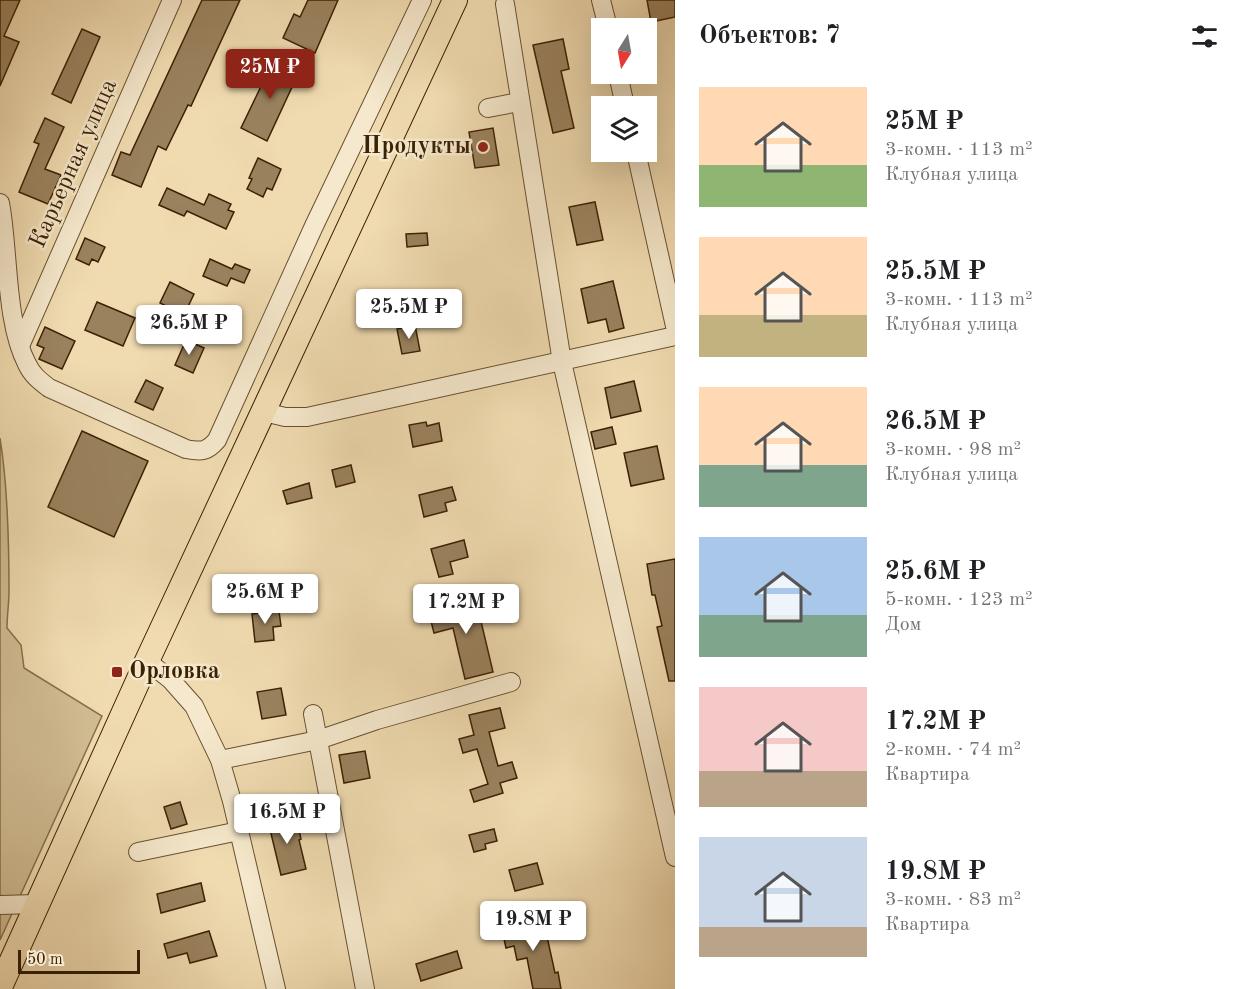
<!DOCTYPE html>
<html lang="ru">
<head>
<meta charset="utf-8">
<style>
	body { margin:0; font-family:"Old Standard TT",serif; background:#f2f2f2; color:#202124; height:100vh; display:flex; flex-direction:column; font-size:22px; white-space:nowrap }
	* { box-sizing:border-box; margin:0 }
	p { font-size:20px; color:#757577 }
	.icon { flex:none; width:33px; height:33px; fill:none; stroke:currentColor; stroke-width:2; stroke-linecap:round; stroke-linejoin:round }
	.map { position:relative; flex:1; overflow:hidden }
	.side { display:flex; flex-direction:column; background:#fff; width:570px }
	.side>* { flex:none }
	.needle { width:39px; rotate:191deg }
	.tools { position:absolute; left:591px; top:18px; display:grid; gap:12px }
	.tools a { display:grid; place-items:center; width:66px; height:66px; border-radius:0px; background:#fff; box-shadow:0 6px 24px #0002; font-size:30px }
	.scale { position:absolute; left:18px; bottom:15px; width:122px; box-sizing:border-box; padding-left:6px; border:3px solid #3c2205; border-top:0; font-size:16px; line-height:21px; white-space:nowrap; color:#3c2205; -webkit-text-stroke:4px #f5e8cc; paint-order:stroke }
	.price { position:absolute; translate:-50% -51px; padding:0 14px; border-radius:6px; background:#fff; color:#222; font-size:20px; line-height:39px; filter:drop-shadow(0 2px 3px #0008) }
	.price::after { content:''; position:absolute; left:50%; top:36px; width:18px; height:14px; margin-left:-9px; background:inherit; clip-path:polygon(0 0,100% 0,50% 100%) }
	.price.current { background:#8f2418; color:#fff }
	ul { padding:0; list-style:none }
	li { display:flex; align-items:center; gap:18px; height:150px; padding:0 24px }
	li span { display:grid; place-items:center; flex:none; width:168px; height:120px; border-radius:0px; color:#555 }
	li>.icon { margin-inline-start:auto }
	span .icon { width:72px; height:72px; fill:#fffc; stroke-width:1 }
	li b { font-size:26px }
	h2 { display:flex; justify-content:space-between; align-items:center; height:72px; padding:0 24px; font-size:26px }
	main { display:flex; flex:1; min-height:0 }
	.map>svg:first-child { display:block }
	.green { fill:#d1bc93; stroke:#866f4c; stroke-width:1.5 }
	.building { fill:#9a825e; stroke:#3c2205; stroke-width:1.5 }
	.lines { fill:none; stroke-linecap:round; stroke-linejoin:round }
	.minor-casing { stroke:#695030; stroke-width:20 }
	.major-casing { stroke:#3c2205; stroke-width:26 }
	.minor { stroke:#f5e8cc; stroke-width:18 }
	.major { stroke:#f0dbb0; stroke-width:24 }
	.poi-dot { fill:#8f2418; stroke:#f5e8cc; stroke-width:2 }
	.labels { text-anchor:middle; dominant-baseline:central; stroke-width:5; stroke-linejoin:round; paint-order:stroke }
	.poi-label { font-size:24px; font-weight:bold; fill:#3c2205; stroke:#f5e8cc; text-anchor:end }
	.street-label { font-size:24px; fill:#3c2205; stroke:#f5e8cc }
</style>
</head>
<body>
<main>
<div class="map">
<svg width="675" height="989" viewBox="0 0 675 989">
	<rect width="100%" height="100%" fill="#f0dbb0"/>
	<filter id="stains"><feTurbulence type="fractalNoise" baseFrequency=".00333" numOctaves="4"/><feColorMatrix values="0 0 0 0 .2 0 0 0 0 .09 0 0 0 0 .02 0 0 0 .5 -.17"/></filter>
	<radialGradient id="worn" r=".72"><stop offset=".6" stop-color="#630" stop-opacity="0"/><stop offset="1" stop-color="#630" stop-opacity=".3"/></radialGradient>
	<!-- green -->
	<path class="green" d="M0,438C8,487 9,542 9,591C9,603 7,616 7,628L21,645L24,668L102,716L0,940Z"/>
	<!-- building -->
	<g class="building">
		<polygon points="0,0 20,0 4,36 19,42 0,86"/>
		<polygon points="202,0 240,0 191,106 188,105 166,150 158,146 141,187 112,175 121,152 130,155"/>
		<polygon points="308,0 338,0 315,53 283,38 294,14 300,17"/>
		<polygon points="647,0 675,0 675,17 651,22"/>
		<polygon points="82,29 100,37 71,103 52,94"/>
		<polygon points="563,39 569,69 561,71 574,128 553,133 533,45"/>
		<polygon points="272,59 299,72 267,141 241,128 264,80 262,79"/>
		<polygon points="45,118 64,127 45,169 61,175 48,204 19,192 39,144 34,142"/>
		<polygon points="493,128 499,165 475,168 469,132"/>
		<polygon points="258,158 281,169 272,190 267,188 263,197 247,189 252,179 249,178"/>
		<polygon points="167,188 204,205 209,194 231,204 228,210 234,212 226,229 187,211 184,216 159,205"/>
		<polygon points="595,202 603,240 577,245 569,207"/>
		<polygon points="427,233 428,245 407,247 406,234"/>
		<polygon points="85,238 105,247 98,262 92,259 89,265 76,259"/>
		<polygon points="210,259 232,269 235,264 250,270 244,283 231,278 227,286 203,276"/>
		<polygon points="613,281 624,328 609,332 606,319 588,323 581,289"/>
		<polygon points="170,282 194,294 184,315 160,303"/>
		<polygon points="97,302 135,318 123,346 85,330"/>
		<polygon points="415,325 420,351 402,354 397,329"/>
		<polygon points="45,327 75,341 62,369 39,359 44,348 37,345"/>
		<polygon points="186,340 204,348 193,373 175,365"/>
		<polygon points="146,380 163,388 153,410 135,402"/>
		<polygon points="634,381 641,411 611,418 605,388"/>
		<polygon points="426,422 427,426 439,423 442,441 413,447 409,425"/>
		<polygon points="612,427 616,444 595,449 591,432"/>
		<polygon points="82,431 148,461 114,537 48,507"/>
		<polygon points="657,446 664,479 631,486 624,453"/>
		<polygon points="351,465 355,482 336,487 332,470"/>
		<polygon points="309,483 312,498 287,504 283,491"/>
		<polygon points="452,487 456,500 445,503 447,511 424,517 419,495"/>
		<polygon points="464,540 468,557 450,562 453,574 439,577 431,549"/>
		<polygon points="675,559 675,681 669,681 657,627 662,626 655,595 652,595 647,564"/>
		<polygon points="475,596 493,672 465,679 453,628 434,633 430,617 445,613 442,605"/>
		<polygon points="279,611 281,626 273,627 274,640 255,642 252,614"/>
		<polygon points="281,688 286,715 262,719 257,692"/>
		<polygon points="500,708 505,728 489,732 498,766 512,762 517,778 500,783 503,793 474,802 470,790 488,784 477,749 463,753 459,739 474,735 469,715"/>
		<polygon points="365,751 370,778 344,783 339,755"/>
		<polygon points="180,802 187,824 171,829 164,807"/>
		<polygon points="296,816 301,839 299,840 306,869 281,875 268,821"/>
		<polygon points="494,829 497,841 485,844 486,849 474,852 469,835"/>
		<polygon points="537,863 543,884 515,891 509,870"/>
		<polygon points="201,883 205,901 161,913 157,894"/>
		<polygon points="529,919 531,926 544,923 555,973 558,972 561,989 533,989 527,958 517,960 514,946 506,948 501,925"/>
		<polygon points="209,931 217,956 190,963 187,953 168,958 164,944"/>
		<polygon points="457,951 462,968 421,981 416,964"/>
	</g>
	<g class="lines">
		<!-- minor casing -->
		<g class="minor-casing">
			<g id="minor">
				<polyline points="601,0 608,28"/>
				<polyline points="505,4 562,362 675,857"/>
				<polyline points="618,74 625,106"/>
				<polyline points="488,108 519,102"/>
				<polyline points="636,152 675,326"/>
				<path d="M0,203C9,251 5,322 27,364C32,375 40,381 49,388L186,449C201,452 207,452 217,440L314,226L422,0"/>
				<polyline points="20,346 172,0"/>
				<polyline points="264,412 285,417 307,417 675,336"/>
				<polyline points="147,661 171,680 194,706 220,760 232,801 276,989"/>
				<polyline points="313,714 365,989"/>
				<polyline points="220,760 318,740 377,720 511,682"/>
				<polyline points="138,852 239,831"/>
				<polyline points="0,905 37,904"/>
			</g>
		</g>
		<!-- major casing -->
		<g class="major-casing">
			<polyline id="major" points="0,987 147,661 455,0"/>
		</g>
		<!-- minor -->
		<use href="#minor" class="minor"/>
		<!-- major -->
		<use href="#major" class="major"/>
	</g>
	<!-- markers -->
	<g class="poi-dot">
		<circle cx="483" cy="147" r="6"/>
		<rect x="111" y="666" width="12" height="12" rx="3"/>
	</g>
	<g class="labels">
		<!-- poi labels -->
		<g class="poi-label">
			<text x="471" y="147">Продукты</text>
			<text x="129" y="672" text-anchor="start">Орловка</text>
		</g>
		<!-- street labels -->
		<g class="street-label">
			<text transform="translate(74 164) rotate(-66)">Карьерная улица</text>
		</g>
	</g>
	<rect width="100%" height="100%" filter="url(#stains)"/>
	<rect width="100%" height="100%" fill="url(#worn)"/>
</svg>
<div class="tools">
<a><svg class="needle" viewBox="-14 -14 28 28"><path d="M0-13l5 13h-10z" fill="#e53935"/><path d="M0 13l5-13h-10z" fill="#757577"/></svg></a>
<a><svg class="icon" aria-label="layers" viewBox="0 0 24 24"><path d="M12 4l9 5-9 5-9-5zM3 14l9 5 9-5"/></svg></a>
</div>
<div class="scale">50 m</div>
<b class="price current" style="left:270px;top:100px">25M ₽</b>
<b class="price" style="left:409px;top:340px">25.5M ₽</b>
<b class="price" style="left:189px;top:356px">26.5M ₽</b>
<b class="price" style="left:265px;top:625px">25.6M ₽</b>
<b class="price" style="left:466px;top:635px">17.2M ₽</b>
<b class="price" style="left:287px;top:845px">16.5M ₽</b>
<b class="price" style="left:533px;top:952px">19.8M ₽</b>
</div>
<section class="side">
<h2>Объектов: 7<svg class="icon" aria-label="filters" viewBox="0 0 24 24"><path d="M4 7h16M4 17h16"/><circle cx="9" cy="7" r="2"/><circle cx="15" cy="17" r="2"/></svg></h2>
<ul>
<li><span style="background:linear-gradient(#ffd9b3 65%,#8fb573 0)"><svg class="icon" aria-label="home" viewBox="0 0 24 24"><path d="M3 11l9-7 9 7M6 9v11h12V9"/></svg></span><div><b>25M ₽</b><p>3-комн. · 113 m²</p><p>Клубная улица</p></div></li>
<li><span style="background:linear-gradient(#ffd9b3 65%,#c2b280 0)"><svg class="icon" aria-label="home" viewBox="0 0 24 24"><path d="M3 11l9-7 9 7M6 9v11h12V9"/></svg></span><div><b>25.5M ₽</b><p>3-комн. · 113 m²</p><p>Клубная улица</p></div></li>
<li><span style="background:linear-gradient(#ffd9b3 65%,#7fa58c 0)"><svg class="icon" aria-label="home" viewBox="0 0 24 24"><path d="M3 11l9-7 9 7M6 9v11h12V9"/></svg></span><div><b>26.5M ₽</b><p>3-комн. · 98 m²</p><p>Клубная улица</p></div></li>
<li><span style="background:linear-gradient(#a9c7e8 65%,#7fa58c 0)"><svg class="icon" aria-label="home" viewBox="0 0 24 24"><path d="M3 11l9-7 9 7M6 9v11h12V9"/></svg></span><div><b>25.6M ₽</b><p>5-комн. · 123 m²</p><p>Дом</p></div></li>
<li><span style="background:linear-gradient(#f6c9c9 70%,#b9a48a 0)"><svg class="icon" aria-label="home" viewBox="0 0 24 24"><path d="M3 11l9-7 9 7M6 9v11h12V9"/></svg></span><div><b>17.2M ₽</b><p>2-комн. · 74 m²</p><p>Квартира</p></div></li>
<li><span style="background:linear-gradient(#c9d6e8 75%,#b9a48a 0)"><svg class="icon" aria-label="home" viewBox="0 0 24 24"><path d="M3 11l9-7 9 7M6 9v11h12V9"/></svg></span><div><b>19.8M ₽</b><p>3-комн. · 83 m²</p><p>Квартира</p></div></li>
</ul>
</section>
</main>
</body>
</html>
